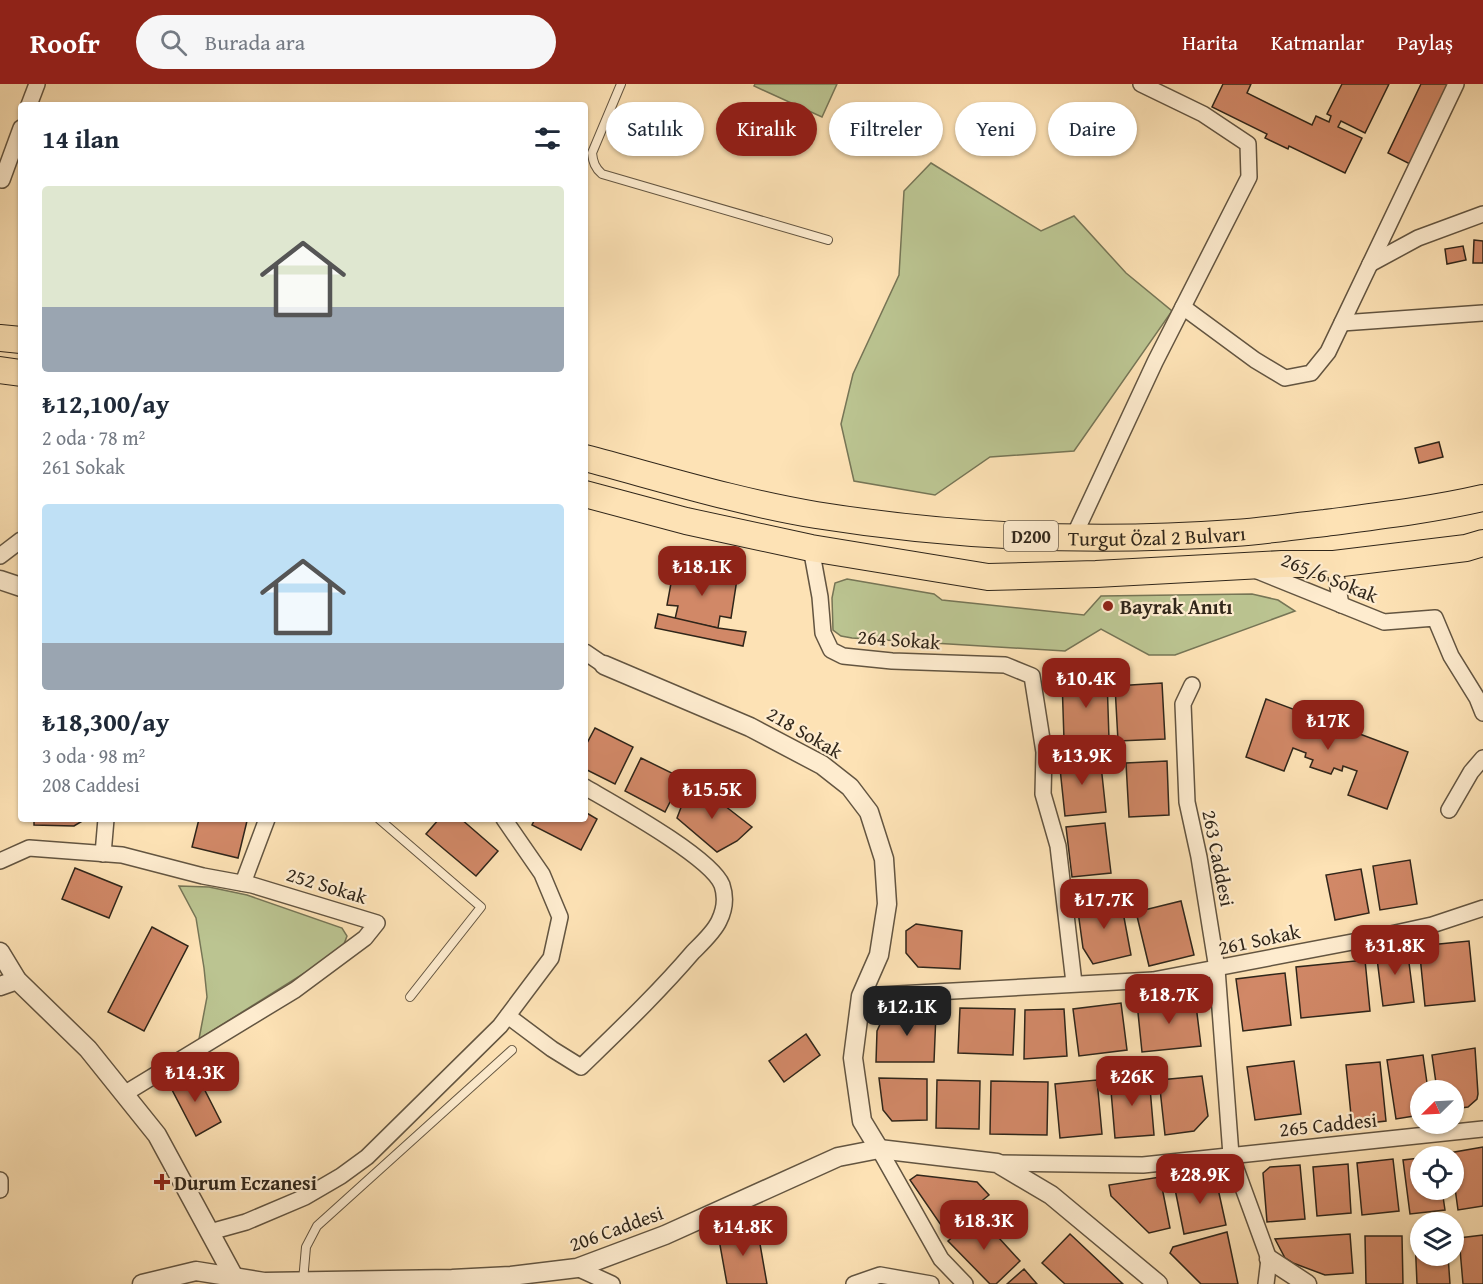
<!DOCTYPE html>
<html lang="tr">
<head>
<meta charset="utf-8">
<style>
	body { margin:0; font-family:"Gentium Book Plus",serif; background:#f6f6f7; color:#1f2937; height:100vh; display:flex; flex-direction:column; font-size:22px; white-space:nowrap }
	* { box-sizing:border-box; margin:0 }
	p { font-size:20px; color:#747a83 }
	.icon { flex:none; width:33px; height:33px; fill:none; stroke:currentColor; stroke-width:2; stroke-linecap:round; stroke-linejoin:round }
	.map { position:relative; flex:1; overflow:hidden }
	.panel { position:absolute; left:18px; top:18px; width:570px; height:720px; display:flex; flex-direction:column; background:#fff; border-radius:6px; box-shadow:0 2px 4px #0004 }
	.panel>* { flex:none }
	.top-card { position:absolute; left:606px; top:18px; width:570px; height:54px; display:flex; gap:12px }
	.needle { width:39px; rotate:246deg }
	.fabs { position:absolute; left:1410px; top:996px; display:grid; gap:12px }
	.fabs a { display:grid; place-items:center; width:54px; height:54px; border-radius:50%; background:#fff; box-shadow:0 2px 4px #0004; font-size:30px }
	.price { position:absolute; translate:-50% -51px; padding:0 14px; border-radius:12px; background:#8f2418; color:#fff; font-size:20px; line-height:39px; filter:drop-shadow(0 2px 3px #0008) }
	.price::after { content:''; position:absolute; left:50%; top:36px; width:18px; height:14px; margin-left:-9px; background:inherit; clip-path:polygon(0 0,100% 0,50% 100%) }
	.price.on { background:#222; color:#fff }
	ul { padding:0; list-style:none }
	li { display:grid; align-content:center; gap:12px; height:318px; padding:0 24px }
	li span { display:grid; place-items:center; height:186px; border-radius:6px; color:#555 }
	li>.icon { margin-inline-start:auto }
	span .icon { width:108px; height:108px; fill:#fffc; stroke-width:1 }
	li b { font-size:26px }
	h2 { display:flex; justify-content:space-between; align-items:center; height:72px; padding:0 24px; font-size:26px }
	.chip { padding:0 21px; border-radius:27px; background:#fff; box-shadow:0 2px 4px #0004; font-size:21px; line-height:54px }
	.chip.on { background:#8f2418; color:#fff }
	header { display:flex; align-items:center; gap:36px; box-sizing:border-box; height:84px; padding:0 30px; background:#8f2418; color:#fff }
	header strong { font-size:28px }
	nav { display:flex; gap:33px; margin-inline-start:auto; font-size:21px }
	.search { width:420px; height:54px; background:#f6f6f7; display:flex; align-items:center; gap:15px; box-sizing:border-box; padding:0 21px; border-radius:33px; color:#747a83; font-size:22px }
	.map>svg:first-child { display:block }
	.green { fill:#bbc491; stroke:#767556; stroke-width:1.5 }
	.building { fill:#d18867; stroke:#30261a; stroke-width:1.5 }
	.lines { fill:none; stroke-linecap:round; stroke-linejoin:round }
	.service-casing { stroke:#635541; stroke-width:10 }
	.minor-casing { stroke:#635541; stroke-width:18 }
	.tertiary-casing { stroke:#635541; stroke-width:21 }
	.trunk-casing { stroke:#30261a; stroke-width:28 }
	.service { stroke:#feeccf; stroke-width:8 }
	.minor { stroke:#feeccf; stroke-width:15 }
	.tertiary { stroke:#feeccf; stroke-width:18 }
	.trunk { stroke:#fde2b5; stroke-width:26 }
	.poi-dot { fill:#8f2418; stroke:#feeccf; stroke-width:2 }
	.labels { text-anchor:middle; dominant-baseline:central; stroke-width:4.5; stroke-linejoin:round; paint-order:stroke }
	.shield { fill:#feeccf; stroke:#6e6150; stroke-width:1.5 }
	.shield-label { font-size:18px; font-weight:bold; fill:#30261a }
	.street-label { font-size:20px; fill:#30261a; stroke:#feeccf }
	.poi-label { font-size:20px; font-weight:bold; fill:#30261a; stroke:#feeccf; text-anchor:start }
</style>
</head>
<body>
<header>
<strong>Roofr</strong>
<div class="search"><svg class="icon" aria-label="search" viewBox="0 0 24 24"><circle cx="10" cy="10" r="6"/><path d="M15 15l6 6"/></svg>Burada ara</div>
<nav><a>Harita</a><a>Katmanlar</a><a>Paylaş</a></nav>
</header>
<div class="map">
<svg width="1483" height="1200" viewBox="0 0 1483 1200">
	<rect width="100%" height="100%" fill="#fde2b5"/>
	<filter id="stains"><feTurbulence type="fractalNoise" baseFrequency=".00333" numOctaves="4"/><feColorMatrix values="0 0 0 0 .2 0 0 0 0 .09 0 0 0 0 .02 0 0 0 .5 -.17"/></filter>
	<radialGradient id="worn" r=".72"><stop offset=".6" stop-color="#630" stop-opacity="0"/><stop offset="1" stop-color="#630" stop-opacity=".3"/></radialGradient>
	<!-- green -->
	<g class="green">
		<polygon points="755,0 837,0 822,33 754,2"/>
		<polygon points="931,79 1041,147 1074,132 1126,189 1172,227 1074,367 990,373 935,411 854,397 841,340 853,290 899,191 904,107"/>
		<polygon points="847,495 934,510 942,516 1084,531 1101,512 1252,510 1278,516 1295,527 1175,571 1149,571 1101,545 1065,567 852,554 841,552 833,546 832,514 835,499"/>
		<polygon points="179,802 209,803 247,811 342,844 347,852 344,860 319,880 199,955 207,913 204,884 196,834"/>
	</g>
	<!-- building -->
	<g class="building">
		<polygon points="1223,0 1251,0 1247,9 1312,41 1316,32 1329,38 1331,32 1327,30 1342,0 1389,0 1365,49 1341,37 1338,43 1362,54 1345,89 1289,62 1288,65 1265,54 1267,50 1212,23"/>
		<polygon points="1421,0 1448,0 1410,80 1388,69"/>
		<polygon points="1474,156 1483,157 1483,179 1473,179"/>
		<polygon points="1463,162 1466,176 1447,180 1445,165"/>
		<polygon points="1439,358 1443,373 1419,379 1415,364"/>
		<polygon points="674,483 737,495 731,534 720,532 718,544 675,535 678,522 667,521"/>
		<polygon points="658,530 718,544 746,548 743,562 655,544"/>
		<polygon points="1107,594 1109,655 1064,656 1062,595"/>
		<polygon points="1162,599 1165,655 1118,657 1115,602"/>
		<polygon points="1266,615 1408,668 1387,725 1348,711 1357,687 1343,682 1342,687 1334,684 1331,690 1310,683 1313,676 1305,673 1306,669 1293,664 1284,687 1246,673"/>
		<polygon points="595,644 633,663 615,700 585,685 585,663"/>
		<polygon points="1100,672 1106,728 1065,732 1059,675"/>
		<polygon points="641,674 682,694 665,728 625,707"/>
		<polygon points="1167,677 1169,731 1129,733 1126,679"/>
		<polygon points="698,701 752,743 737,757 717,768 677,734 685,713"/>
		<polygon points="585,728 597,735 581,766 532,741 535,735 585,735"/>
		<polygon points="34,735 84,735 84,736 74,742 34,741"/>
		<polygon points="199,735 239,735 247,737 238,774 192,763"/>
		<polygon points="439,735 461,735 498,767 476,792 426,750"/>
		<polygon points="1105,739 1111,789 1072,793 1066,743"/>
		<polygon points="1410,776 1417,820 1380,826 1373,782"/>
		<polygon points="75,784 122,803 109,834 62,815"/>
		<polygon points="1361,785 1369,829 1335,836 1326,791"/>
		<polygon points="1120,812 1131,871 1093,880 1083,864 1077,820"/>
		<polygon points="1181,817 1194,871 1149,882 1136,828"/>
		<polygon points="916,840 962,847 960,885 918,883 906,869 906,847"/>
		<polygon points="152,843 188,862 144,947 108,928"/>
		<polygon points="1469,857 1475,917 1425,922 1419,862"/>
		<polygon points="1407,863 1414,918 1383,922 1376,867"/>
		<polygon points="1365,876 1370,927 1301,934 1296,883"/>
		<polygon points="1285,889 1291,941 1243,947 1236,895"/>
		<polygon points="1195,913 1201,962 1142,968 1137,919"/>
		<polygon points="1121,919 1127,966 1079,972 1073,925"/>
		<polygon points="960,924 1015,925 1013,971 958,969"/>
		<polygon points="892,925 936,929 934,978 876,978 877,947 882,936"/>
		<polygon points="1064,925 1067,972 1024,975 1025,926"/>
		<polygon points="806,950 820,971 784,998 769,977"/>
		<polygon points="1475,964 1478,1010 1477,1015 1468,1023 1454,1025 1454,1006 1437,1006 1432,971"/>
		<polygon points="1423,971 1428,1006 1420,1006 1420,1031 1396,1035 1387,976"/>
		<polygon points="1294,977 1301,1030 1255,1036 1247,983"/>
		<polygon points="1380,978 1386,1037 1352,1041 1346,981"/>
		<polygon points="195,987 221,1038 196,1052 169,1000"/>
		<polygon points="1149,992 1154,1051 1115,1054 1110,995"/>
		<polygon points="1202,992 1208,1032 1194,1047 1165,1051 1159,996"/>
		<polygon points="879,994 927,995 927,1036 892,1037 883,1026"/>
		<polygon points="937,996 980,997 979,1045 936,1044"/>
		<polygon points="1097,996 1102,1050 1060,1054 1055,1000"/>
		<polygon points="991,997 1048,998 1047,1051 990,1050"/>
		<polygon points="1483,1063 1483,1122 1458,1126 1454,1097 1454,1072 1449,1072 1449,1069"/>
		<polygon points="1420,1074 1420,1106 1442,1106 1445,1126 1410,1130 1403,1076"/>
		<polygon points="1393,1075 1399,1127 1362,1131 1357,1079"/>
		<polygon points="1348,1080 1351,1129 1317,1132 1313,1083"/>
		<polygon points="1300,1081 1305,1135 1267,1138 1263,1089 1270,1083"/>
		<polygon points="917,1091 977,1098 989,1111 945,1147 910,1096"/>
		<polygon points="1215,1091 1226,1141 1184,1150 1174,1100"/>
		<polygon points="1160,1093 1170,1144 1149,1149 1111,1112 1109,1101"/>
		<polygon points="978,1131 1020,1177 996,1200 990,1200 948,1157"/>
		<polygon points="757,1143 767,1200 727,1200 718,1150"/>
		<polygon points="1227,1148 1238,1200 1201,1200 1170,1169 1173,1163"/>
		<polygon points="1070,1150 1123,1200 1065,1200 1042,1179"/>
		<polygon points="1350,1150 1353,1189 1325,1191 1293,1179 1285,1174 1275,1155"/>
		<polygon points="1483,1151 1483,1200 1463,1200 1459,1154"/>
		<polygon points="1365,1152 1402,1152 1403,1200 1366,1200"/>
		<polygon points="1415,1153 1420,1153 1420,1172 1448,1172 1450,1200 1417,1200"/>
		<polygon points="1024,1185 1037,1200 1007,1200"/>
	</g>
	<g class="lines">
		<!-- service casing -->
		<g class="service-casing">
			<g id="service">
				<path d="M621,0L592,69C593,78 595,84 602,90L828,156"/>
				<polyline points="379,735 481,823 410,913"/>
				<polyline points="303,1197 306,1163 317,1142 512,966"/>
			</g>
		</g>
		<!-- minor casing -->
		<g class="minor-casing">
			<g id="minor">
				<polyline points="29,21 37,0"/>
				<polyline points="2,96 21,44"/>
				<polyline points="1370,180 1418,154 1483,130"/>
				<polyline points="1183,223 1255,276 1285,294 1311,289 1328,268 1456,0"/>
				<polyline points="1342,239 1483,229"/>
				<polyline points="1073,454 1155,278 1249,93 1248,60 1203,30 1141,0"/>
				<polyline points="811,464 820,513 823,549 831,566 843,572 892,577 1005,581 1032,592 1044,668 1043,710 1058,762 1074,899"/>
				<polyline points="0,472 21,456"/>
				<polyline points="1334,480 1341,521"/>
				<polyline points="1255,486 1384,538 1435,534 1451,572 1477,614 1483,629"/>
				<polyline points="585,568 604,581"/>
				<polyline points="1192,601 1183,620 1187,718 1199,773 1217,885 1231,1071 1269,1175 1266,1200"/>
				<polyline points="1449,726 1471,688 1483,674"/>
				<polyline points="103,770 106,735"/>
				<polyline points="0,777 29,764 122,771 203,792 252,801 377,839 365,854 295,906 124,1010"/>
				<polyline points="243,799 267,735"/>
				<polyline points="861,912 1153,896 1368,855 1432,841 1483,824"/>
				<path d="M508,932L552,965L581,983C619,946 658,909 693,868C702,859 714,848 719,837C725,825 726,813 722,801C711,773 614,720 585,703"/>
				<polyline points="879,1065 941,1175 965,1200"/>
				<polyline points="997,1079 1143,1081 1483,1045"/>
				<polyline points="0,1096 0,1106"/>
				<polyline points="210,1148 246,1138 305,1113 341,1092 367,1073 500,942 551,874 560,833 542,790 504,735"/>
				<polyline points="577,1184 612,1200"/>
				<polyline points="854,1200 880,1191 931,1200"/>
			</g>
		</g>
		<!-- tertiary casing -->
		<g class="tertiary-casing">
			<g id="tertiary">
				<polyline points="0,496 21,503"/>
				<polyline points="604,581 750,643 822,681 850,703 869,728 884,775 887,820 879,871 861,912 853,974 862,1037 879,1065"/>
				<polyline points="0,868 17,896 88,965 157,1051 234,1193"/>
				<polyline points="0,902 17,896"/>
				<polyline points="1269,1175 1307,1200"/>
				<polyline points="142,1200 196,1187 264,1198 452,1195 511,1192 577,1184 665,1151 838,1073 879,1065 997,1079 1051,1111 1158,1200"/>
			</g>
		</g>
		<!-- trunk casing -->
		<g class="trunk-casing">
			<g id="trunk">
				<polyline points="0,254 21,256"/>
				<polyline points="0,286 21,289"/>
				<path id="s1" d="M585,374C661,394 738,418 816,431C954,453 1095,459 1234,449C1265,447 1295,442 1325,439C1378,432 1431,426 1483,414"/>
				<polyline points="585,410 686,437 811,464 988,493 1096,490 1282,480 1334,480 1466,464 1483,459"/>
			</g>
		</g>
		<!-- service -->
		<use href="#service" class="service"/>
		<!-- minor -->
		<use href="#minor" class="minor"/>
		<!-- tertiary -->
		<use href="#tertiary" class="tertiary"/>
		<!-- trunk -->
		<use href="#trunk" class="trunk"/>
	</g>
	<!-- markers -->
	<g class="poi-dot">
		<circle cx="1108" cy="522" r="6"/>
		<path d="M159 1089h6v6h6v6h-6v6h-6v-6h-6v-6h6z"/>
	</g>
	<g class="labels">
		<!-- shield labels -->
		<rect class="shield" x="1004" y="437" width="54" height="30" rx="4.5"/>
		<g class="shield-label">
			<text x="1031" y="452">D200</text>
		</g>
		<!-- street labels -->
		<g class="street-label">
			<text stroke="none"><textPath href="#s1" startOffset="580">Turgut Özal 2 Bulvarı</textPath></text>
			<text transform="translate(1330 493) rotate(22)">265/6 Sokak</text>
			<text transform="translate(899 555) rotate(4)">264 Sokak</text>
			<text transform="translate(805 648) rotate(30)">218 Sokak</text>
			<text transform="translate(1219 774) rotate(79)">263 Caddesi</text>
			<text transform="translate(327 801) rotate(17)">252 Sokak</text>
			<text transform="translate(1259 855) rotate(-12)">261 Sokak</text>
			<text transform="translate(1328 1040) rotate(-6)">265 Caddesi</text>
			<text transform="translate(616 1144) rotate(-20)">206 Caddesi</text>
		</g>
		<!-- poi labels -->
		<g class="poi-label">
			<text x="1120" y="522">Bayrak Anıtı</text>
			<text x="174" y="1098">Durum Eczanesi</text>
		</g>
	</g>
	<rect width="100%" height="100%" filter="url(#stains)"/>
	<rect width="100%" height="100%" fill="url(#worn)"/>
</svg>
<div class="fabs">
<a><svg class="needle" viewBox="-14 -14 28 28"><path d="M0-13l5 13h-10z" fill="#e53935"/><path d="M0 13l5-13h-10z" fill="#747a83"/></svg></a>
<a><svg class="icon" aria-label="locate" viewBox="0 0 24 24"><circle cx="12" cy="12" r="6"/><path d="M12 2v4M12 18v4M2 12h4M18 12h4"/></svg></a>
<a><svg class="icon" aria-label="layers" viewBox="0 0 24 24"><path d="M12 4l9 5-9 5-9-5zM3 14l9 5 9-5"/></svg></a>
</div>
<b class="price" style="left:702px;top:513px">₺18.1K</b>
<b class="price" style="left:1086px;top:625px">₺10.4K</b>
<b class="price" style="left:1328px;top:667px">₺17K</b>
<b class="price" style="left:1082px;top:702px">₺13.9K</b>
<b class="price" style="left:712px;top:736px">₺15.5K</b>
<b class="price" style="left:1104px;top:846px">₺17.7K</b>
<b class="price" style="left:1395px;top:892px">₺31.8K</b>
<b class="price" style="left:1169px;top:941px">₺18.7K</b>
<b class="price on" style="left:907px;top:953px">₺12.1K</b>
<b class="price" style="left:195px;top:1019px">₺14.3K</b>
<b class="price" style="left:1132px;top:1023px">₺26K</b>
<b class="price" style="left:1200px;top:1121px">₺28.9K</b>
<b class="price" style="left:984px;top:1167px">₺18.3K</b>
<b class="price" style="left:743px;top:1173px">₺14.8K</b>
<div class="top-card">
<a class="chip">Satılık</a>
<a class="chip on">Kiralık</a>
<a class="chip">Filtreler</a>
<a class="chip">Yeni</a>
<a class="chip">Daire</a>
</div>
<section class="panel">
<h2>14 ilan<svg class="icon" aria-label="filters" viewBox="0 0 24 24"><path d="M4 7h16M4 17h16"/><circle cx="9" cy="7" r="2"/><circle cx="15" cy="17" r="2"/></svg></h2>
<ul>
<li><span style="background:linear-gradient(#dfe7d0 65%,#9aa5b1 0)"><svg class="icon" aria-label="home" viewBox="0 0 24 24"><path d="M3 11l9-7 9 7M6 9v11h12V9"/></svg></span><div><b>₺12,100/ay</b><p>2 oda · 78 m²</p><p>261 Sokak</p></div></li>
<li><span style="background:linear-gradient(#bfe0f5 75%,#9aa5b1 0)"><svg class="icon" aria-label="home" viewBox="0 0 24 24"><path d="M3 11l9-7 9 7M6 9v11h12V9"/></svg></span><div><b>₺18,300/ay</b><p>3 oda · 98 m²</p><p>208 Caddesi</p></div></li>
</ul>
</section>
</div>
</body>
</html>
